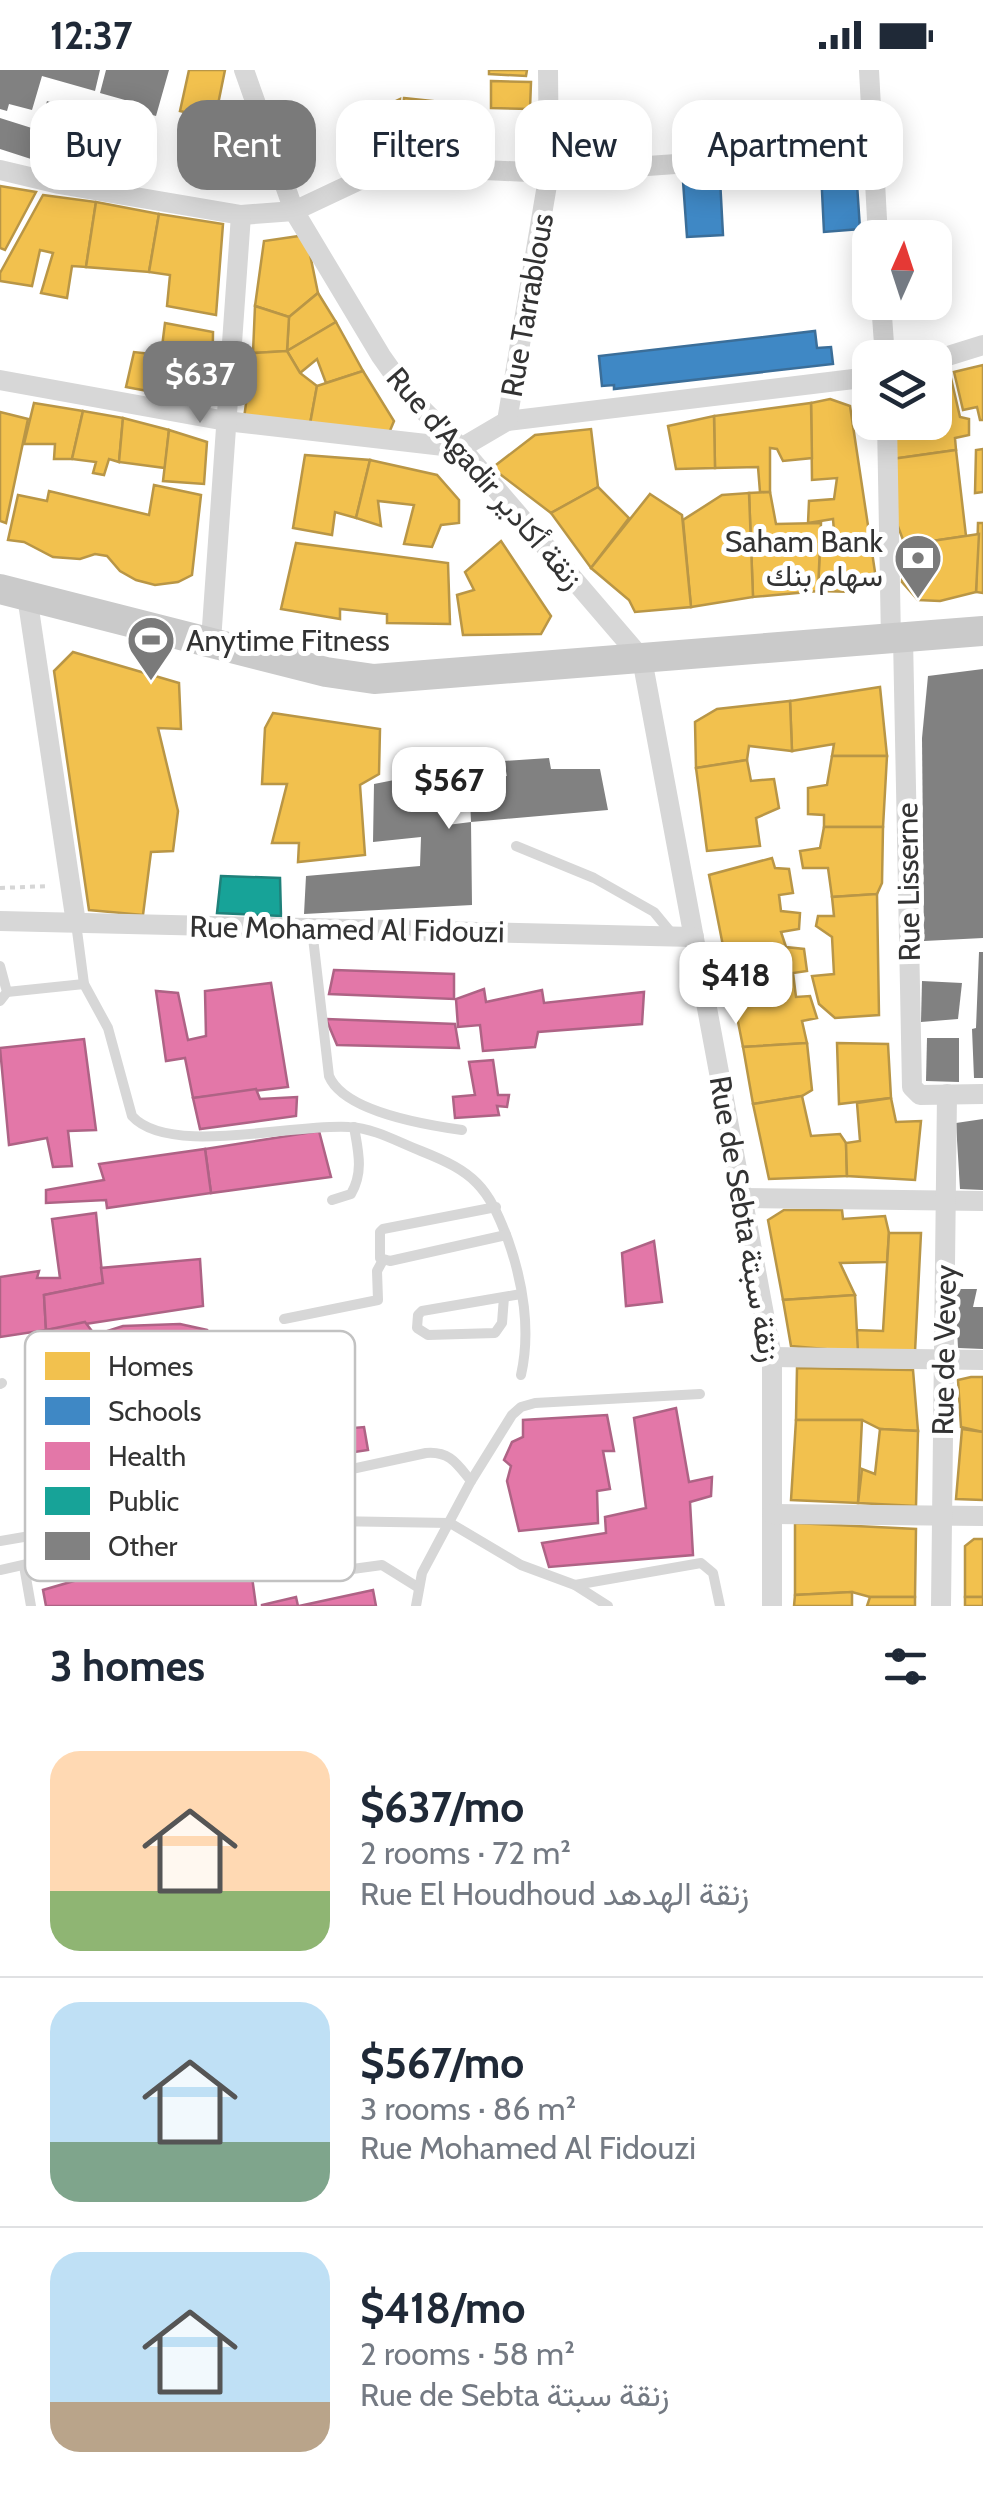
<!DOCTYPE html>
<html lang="en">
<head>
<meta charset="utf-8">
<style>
	body { margin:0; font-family:Cabin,Vazirmatn,sans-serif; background:#f6f6f7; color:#1f2937; height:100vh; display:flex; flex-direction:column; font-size:38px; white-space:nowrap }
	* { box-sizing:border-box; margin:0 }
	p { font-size:32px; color:#747a83 }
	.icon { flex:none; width:55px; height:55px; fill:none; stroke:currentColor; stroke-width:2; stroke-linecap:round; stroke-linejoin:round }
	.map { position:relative; height:1536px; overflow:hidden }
	.panel { display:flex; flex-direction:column; background:#fff; flex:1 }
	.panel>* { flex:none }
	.hud { position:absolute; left:30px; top:30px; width:925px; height:90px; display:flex; gap:20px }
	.needle { width:65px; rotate:3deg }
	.buttons { position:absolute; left:852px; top:150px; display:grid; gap:20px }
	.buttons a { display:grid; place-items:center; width:100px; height:100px; border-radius:20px; background:#fff; box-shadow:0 5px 25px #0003; font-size:50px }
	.price { position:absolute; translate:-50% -85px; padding:0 22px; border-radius:20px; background:#fff; color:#222; font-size:32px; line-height:65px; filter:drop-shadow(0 2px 5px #0008) }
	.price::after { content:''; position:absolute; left:50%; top:60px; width:30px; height:22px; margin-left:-15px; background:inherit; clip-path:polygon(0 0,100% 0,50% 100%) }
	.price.active { background:#7a7a7a; color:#fff }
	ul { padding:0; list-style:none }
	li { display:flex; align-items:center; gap:30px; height:250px; padding:0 50px }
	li+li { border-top:2px solid #e0e1e3 }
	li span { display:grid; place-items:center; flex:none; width:280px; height:200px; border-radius:30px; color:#555 }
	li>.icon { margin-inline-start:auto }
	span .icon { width:120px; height:120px; fill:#fffc; stroke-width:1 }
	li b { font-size:42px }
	h2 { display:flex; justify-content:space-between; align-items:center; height:120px; padding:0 50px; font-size:42px }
	.tag { padding:0 35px; border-radius:30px; background:#fff; box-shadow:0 5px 25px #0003; font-size:35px; line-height:90px }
	.tag.active { background:#7a7a7a; color:#fff }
	.status { display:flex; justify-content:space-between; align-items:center; height:70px; padding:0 50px; background:#fff; direction:ltr }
	.status svg { height:28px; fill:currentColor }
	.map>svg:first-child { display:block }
	.homes { fill:#f2c14e; stroke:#b99646; stroke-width:2.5 }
	.schools { fill:#3f88c5; stroke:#3b6e99; stroke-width:2.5 }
	.health { fill:#e377a8; stroke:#ae6385; stroke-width:2.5 }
	.public { fill:#17a398; stroke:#1f817a; stroke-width:2.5 }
	.building { fill:#818181 }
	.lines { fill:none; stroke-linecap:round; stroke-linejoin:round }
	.path { stroke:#d6d6d6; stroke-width:4; stroke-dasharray:5 5; stroke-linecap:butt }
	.service { stroke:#d7d7d7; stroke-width:10 }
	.minor { stroke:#d7d7d7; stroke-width:20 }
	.primary { stroke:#cacaca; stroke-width:30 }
	.labels { text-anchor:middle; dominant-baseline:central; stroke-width:10; stroke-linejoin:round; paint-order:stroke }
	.street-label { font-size:30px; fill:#333; stroke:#fff }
	.poi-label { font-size:30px; fill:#333; stroke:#fff; text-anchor:end }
	.key { fill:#fff; stroke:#c2c2c2; stroke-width:2.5 }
	.key-label { font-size:28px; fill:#333 }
</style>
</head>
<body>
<div class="status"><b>12:37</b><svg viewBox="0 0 49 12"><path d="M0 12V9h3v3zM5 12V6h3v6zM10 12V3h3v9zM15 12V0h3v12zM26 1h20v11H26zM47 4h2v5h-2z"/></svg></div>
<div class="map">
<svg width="983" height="1536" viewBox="0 0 983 1536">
	<rect width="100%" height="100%" fill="#fff"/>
	<!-- homes -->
	<g class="homes">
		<polygon points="189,0 225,0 215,49 180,41"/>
		<polygon points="489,0 527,0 526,6 489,4"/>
		<polygon points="491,11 531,12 530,39 491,38"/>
		<polygon points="404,28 452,33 448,76 400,71"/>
		<polygon points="400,29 397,71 357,90 341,57"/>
		<polygon points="0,116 36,122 5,180 0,178"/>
		<polygon points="43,125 96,132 86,197 72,196 67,228 41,223 53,183 40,180 32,216 0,211 0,203"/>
		<polygon points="96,132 159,144 149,202 86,197"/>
		<polygon points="159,144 223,154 216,245 167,236 170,205 149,202"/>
		<polygon points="306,165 318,223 289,247 255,236 264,171"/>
		<polygon points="318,223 336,252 287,281 289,247"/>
		<polygon points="255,236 289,247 287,281 253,283"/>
		<polygon points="336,252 363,301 326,313 317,289 300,303 287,281"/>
		<polygon points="165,253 213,262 212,333 126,317 134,282 161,285"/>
		<polygon points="287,281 300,303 317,316 310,354 244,348 253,283"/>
		<polygon points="983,295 983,350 980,350 977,337 963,340 954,302"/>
		<polygon points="363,301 394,351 389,363 310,354 317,316"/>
		<polygon points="950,304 960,347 969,349 969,365 955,368 956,380 892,389 893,352 935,352 935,309"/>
		<polygon points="830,329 850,336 875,502 856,522 818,521 820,472 835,474 833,449 808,453 809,431 834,429 837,408 812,410 811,333"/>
		<polygon points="34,333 83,341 72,389 54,389 55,374 24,374"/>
		<polygon points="811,333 812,388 783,391 777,379 770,378 770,422 760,422 758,397 715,398 714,346"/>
		<polygon points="83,341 123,348 119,392 109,389 104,405 93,403 96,392 72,389"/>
		<polygon points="0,342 28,349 6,453 0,451"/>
		<polygon points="714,346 715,398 676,399 668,356"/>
		<polygon points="123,348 169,360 165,398 119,392"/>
		<polygon points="591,359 598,417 551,443 492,398 535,365"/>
		<polygon points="169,360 207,372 204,414 163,411"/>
		<polygon points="983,379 983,422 975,423 976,380"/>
		<polygon points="956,380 966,466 905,475 897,454 892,389"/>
		<polygon points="305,385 370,390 356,448 335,442 332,465 293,458"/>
		<polygon points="370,390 437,405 459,430 459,453 441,455 432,477 404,474 414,435 378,431 381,456 356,448"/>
		<polygon points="154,415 201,425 192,505 178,512 155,515 136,510 120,501 107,486 95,484 80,489 53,487 24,472 8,470 18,425 47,431 49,421 149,445"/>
		<polygon points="598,417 629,448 591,498 551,443"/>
		<polygon points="770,422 776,454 821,453 818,521 753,527 749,423"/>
		<polygon points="749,423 753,527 691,537 683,450 722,425"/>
		<polygon points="650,424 682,445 691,537 635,542 629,530 591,498"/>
		<polygon points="978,453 983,453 983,523 976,522"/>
		<polygon points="979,464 976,522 940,531 918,530 902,512 905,475"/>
		<polygon points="501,471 551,546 541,564 463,565 457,525 474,520 465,502"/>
		<polygon points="296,473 448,493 450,554 387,553 387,544 340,539 340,549 281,539"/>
		<polygon points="73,582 179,613 181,659 158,658 178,741 173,781 151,782 143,845 89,840 54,601"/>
		<polygon points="880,617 887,686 832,686 834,674 792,681 790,631"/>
		<polygon points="790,631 792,681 749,676 747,690 696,698 695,652 717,639"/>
		<polygon points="273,643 380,659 379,704 360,715 365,785 298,792 299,773 272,773 287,714 262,714 265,658"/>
		<polygon points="832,686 887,686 883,757 824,757 824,745 808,744 808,718 827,715"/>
		<polygon points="747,690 751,711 774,709 779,738 756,748 760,776 707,781 696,698"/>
		<polygon points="824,757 883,757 882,813 877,824 832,827 828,798 803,798 800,781 820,778"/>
		<polygon points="772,788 775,798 789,799 793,823 779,825 781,841 800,843 799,859 781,862 786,877 804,879 807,901 793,903 796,927 810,926 817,948 802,951 807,973 743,977 709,805"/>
		<polygon points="877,824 879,945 835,948 819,934 812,906 834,904 832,867 816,856 818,846 834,846 832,827"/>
		<polygon points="807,973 812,1020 802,1026 753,1034 743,977"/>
		<polygon points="837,973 888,974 891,1028 839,1034"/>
		<polygon points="802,1026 811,1066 840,1064 846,1073 847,1106 769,1109 753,1034"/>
		<polygon points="891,1028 896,1052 921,1051 915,1110 847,1106 846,1073 860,1071 857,1033"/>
		<polygon points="784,1140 842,1140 843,1149 885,1146 889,1163 887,1192 840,1193 855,1225 783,1230 768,1150"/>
		<polygon points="889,1163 921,1163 915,1282 858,1282 854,1260 883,1261"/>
		<polygon points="855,1225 858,1282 791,1276 783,1230"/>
		<polygon points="797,1298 913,1300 918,1361 880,1359 862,1350 796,1350"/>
		<polygon points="971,1307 983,1307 983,1362 961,1357 958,1310"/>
		<polygon points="796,1350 862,1350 858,1433 791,1430"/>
		<polygon points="880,1359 918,1361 916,1436 858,1433 862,1399 875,1404"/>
		<polygon points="962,1359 983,1362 983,1430 956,1429"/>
		<polygon points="795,1453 916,1459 915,1527 870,1527 852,1522 795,1525"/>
		<polygon points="974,1469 983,1469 983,1527 965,1527 965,1476"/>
		<polygon points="852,1522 852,1536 794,1536 795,1525"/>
		<polygon points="870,1527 915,1527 915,1536 867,1536"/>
		<rect x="965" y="1527" width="18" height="9"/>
	</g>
	<!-- schools -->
	<g class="schools">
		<polygon points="856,99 860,159 824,162 821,101"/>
		<polygon points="720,109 723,165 687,167 683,111"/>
		<polygon points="815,261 817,278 831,277 833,294 614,319 614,315 602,316 599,286"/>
	</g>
	<!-- health -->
	<g class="health">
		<polygon points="334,900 454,904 454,929 329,924"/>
		<polygon points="271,913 288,1017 193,1028 185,988 166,991 156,921 178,923 188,970 206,966 205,921"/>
		<polygon points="484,919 486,932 542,920 544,933 644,922 642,954 538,962 535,977 483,981 480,955 458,957 456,929"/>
		<polygon points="326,949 455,954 459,978 337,975"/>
		<polygon points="84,969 96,1060 68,1061 72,1096 53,1097 47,1068 9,1075 0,978"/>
		<polygon points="493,990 498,1025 509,1025 507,1037 497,1036 499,1045 455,1048 453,1027 475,1025 469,992"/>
		<polygon points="256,1019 260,1029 297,1027 296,1046 200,1059 193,1028"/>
		<polygon points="319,1061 331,1107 211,1123 205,1079"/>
		<polygon points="205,1079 211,1123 107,1138 106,1130 46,1133 46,1120 104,1110 99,1094"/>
		<polygon points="96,1143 103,1213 44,1225 46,1260 0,1267 0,1207 39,1201 37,1208 60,1208 52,1149"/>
		<polygon points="654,1171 662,1232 626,1236 622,1183"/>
		<polygon points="200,1189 203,1236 46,1260 44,1225 103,1213 101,1198"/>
		<polygon points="85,1252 95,1265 123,1256 180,1254 207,1260 220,1274 219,1295 200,1307 192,1281 156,1281 141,1300 119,1289 117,1275 99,1282 43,1289 46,1260"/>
		<polygon points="676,1338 689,1412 712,1407 711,1426 690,1432 693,1485 549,1497 542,1473 606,1463 605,1447 646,1438 634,1348"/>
		<polygon points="607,1345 614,1381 603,1381 610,1419 597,1421 598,1453 519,1461 507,1411 511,1396 504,1390 512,1372 523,1367 523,1350"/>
		<polygon points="364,1357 368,1380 254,1397 252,1367"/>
		<polygon points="248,1478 256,1536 46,1536 43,1520 84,1508 82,1492 120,1491 124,1504 160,1498 161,1491 185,1487 186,1496 212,1492 212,1483"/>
		<polygon points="373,1520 376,1536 299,1536"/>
		<polygon points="296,1527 298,1536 262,1536 262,1535"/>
	</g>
	<!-- public -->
	<polygon class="public" points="221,806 280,808 281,846 217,843"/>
	<!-- building -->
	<g class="building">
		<polygon points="0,0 100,0 95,21 42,6 32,40 9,34 7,41 0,39"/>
		<polygon points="106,0 169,0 156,46 130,39 132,32 100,23"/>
		<polygon points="47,31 84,43 65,100 0,79 0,48 38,60"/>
		<polygon points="983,599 983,868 924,871 922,668 928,606"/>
		<polygon points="549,688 551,699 600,699 608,740 471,752 470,729 445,731 447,755 471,752 472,835 304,844 306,806 420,796 421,767 373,772 374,714 465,696 468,709 507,706 504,691"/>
		<polygon points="979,882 983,882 983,1008 974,1008 972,959 976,958"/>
		<polygon points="922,911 962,913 958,949 921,952"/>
		<polygon points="927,968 959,968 959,1012 926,1011"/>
		<polygon points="983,1049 983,1120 960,1119 956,1053"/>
		<polygon points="955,1219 977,1219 973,1237 983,1237 983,1279 958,1278"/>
	</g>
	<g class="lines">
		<!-- path -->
		<polyline class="path" points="0,818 50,816"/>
		<!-- service -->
		<g class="service">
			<polyline points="516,776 594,808 654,842 673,865"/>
			<path d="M76,853L84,914L108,958L132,1046C169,1087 294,1053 349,1057C374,1058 398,1072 421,1081C474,1102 488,1116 508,1170C523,1212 531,1261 521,1305"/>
			<path d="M312,859L329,1006C344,1042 426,1055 462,1060"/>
			<polyline points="0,896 7,922 0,931"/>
			<polyline points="7,922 84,914"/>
			<path d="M332,1130L351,1124C364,1102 358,1080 354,1057"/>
			<polyline points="496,1137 383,1159 380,1162 380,1188 390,1191 506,1165"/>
			<polyline points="504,1227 502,1253 495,1263 428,1265 417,1258 418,1245 422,1241 521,1224"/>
			<polyline points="284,1249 378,1230 377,1201 383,1190"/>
			<polyline points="0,1314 2,1313"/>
			<path d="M0,1471L88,1456L426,1383C450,1381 457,1394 471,1411"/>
			<polyline points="24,1496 31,1536"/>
			<polyline points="0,1500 89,1480 330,1451 450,1453 521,1495 575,1515 608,1536"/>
			<polyline points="301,1506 382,1495 419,1518"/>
			<polyline points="575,1515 701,1493 713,1503 720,1536"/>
			<polyline points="416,1536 422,1503 471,1411 512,1345 521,1337 535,1333 700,1324"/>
		</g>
		<!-- minor -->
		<g class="minor">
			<polyline points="244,0 294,141 381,286 410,327 461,378 642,589 772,1287 772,1536"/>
			<polyline points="869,0 878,168"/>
			<polyline points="0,100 59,114 241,145 294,141 381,100 400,96 549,103 873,80"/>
			<polyline points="881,232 885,288"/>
			<polyline points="935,290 983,275"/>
			<polyline points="0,310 226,351 461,378 507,351 870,307"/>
			<polyline points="507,351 549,103 548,0"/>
			<polyline points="887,352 891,570"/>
			<polyline points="27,526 76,853"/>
			<polyline points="903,568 912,1017 920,1025 983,1024"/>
			<polyline points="211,571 241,145"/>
			<polyline points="0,851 694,867"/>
			<polyline points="743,1128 983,1131"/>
			<polyline points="772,1287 983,1290"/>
			<polyline points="772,1444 983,1446"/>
			<polyline points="941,1536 947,1024"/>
		</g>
		<!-- primary -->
		<polyline class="primary" points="0,519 326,602 374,609 983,561"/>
	</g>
	<!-- icons -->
	<defs>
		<g id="bank-pin" transform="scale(2.5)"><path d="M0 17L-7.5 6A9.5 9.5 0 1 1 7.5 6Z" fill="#7a7a7a" stroke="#fff"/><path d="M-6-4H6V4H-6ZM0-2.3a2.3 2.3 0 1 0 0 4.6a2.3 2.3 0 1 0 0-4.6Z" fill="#fff"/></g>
		<g id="stadium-pin" transform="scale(2.5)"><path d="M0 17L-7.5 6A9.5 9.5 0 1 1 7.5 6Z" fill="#7a7a7a" stroke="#fff"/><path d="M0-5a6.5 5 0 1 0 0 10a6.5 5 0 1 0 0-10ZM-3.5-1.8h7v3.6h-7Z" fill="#fff"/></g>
	</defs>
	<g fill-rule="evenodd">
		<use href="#bank-pin" x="918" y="488"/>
		<use href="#stadium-pin" x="151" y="570"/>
	</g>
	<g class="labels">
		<!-- street labels -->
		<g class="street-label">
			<text transform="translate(527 235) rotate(-80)">Rue Tarrablous</text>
			<text transform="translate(485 408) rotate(49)">Rue d'Agadir زنقة أكادير</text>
			<text transform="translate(908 812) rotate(-91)">Rue Lisserne</text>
			<text transform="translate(347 859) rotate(1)">Rue Mohamed Al Fidouzi</text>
			<text transform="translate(745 1149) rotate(80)">Rue de Sebta زنقة سبتة</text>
			<text transform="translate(944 1280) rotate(-89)">Rue de Vevey</text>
		</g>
		<!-- poi labels -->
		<g class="poi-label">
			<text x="883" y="471">Saham Bank<tspan x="883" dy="34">سهام بنك</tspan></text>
			<text x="186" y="570" text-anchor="start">Anytime Fitness</text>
		</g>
	</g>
	<!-- legend -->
	<rect x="25" y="1261" width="330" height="250" rx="15" class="key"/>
	<rect x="45" y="1282" width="45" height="28" fill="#f2c14e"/>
	<rect x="45" y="1327" width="45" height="28" fill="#3f88c5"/>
	<rect x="45" y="1372" width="45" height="28" fill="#e377a8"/>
	<rect x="45" y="1417" width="45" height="28" fill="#17a398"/>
	<rect x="45" y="1462" width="45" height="28" fill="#818181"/>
	<g class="key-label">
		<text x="108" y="1306">Homes</text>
		<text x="108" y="1351">Schools</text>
		<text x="108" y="1396">Health</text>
		<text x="108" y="1441">Public</text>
		<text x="108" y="1486">Other</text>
	</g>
</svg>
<div class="buttons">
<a><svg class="needle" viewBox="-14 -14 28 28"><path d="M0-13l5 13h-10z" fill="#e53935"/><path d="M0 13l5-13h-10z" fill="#747a83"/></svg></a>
<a><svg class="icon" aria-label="layers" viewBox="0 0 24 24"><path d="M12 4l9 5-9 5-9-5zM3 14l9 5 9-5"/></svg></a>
</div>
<b class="price active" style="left:200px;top:356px">$637</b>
<b class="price" style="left:449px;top:762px">$567</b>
<b class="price" style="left:736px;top:957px">$418</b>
<div class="hud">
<a class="tag">Buy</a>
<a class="tag active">Rent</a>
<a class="tag">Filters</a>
<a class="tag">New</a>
<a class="tag">Apartment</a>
</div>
</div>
<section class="panel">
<h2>3 homes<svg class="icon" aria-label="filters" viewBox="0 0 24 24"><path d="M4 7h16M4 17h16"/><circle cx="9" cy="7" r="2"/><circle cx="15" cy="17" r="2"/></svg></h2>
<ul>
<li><span style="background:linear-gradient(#ffd9b3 70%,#8fb573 0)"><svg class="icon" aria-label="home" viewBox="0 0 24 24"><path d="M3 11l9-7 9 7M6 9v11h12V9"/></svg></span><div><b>$637/mo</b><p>2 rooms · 72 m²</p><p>Rue El Houdhoud زنقة الهدهد</p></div></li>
<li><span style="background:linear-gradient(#bfe0f5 70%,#7fa58c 0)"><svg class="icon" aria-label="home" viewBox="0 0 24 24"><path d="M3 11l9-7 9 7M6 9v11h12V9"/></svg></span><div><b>$567/mo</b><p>3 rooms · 86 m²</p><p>Rue Mohamed Al Fidouzi</p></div></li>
<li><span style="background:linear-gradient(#bfe0f5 75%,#b9a48a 0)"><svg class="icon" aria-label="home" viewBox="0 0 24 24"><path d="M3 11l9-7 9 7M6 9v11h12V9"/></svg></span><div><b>$418/mo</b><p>2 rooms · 58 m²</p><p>Rue de Sebta زنقة سبتة</p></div></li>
</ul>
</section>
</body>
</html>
